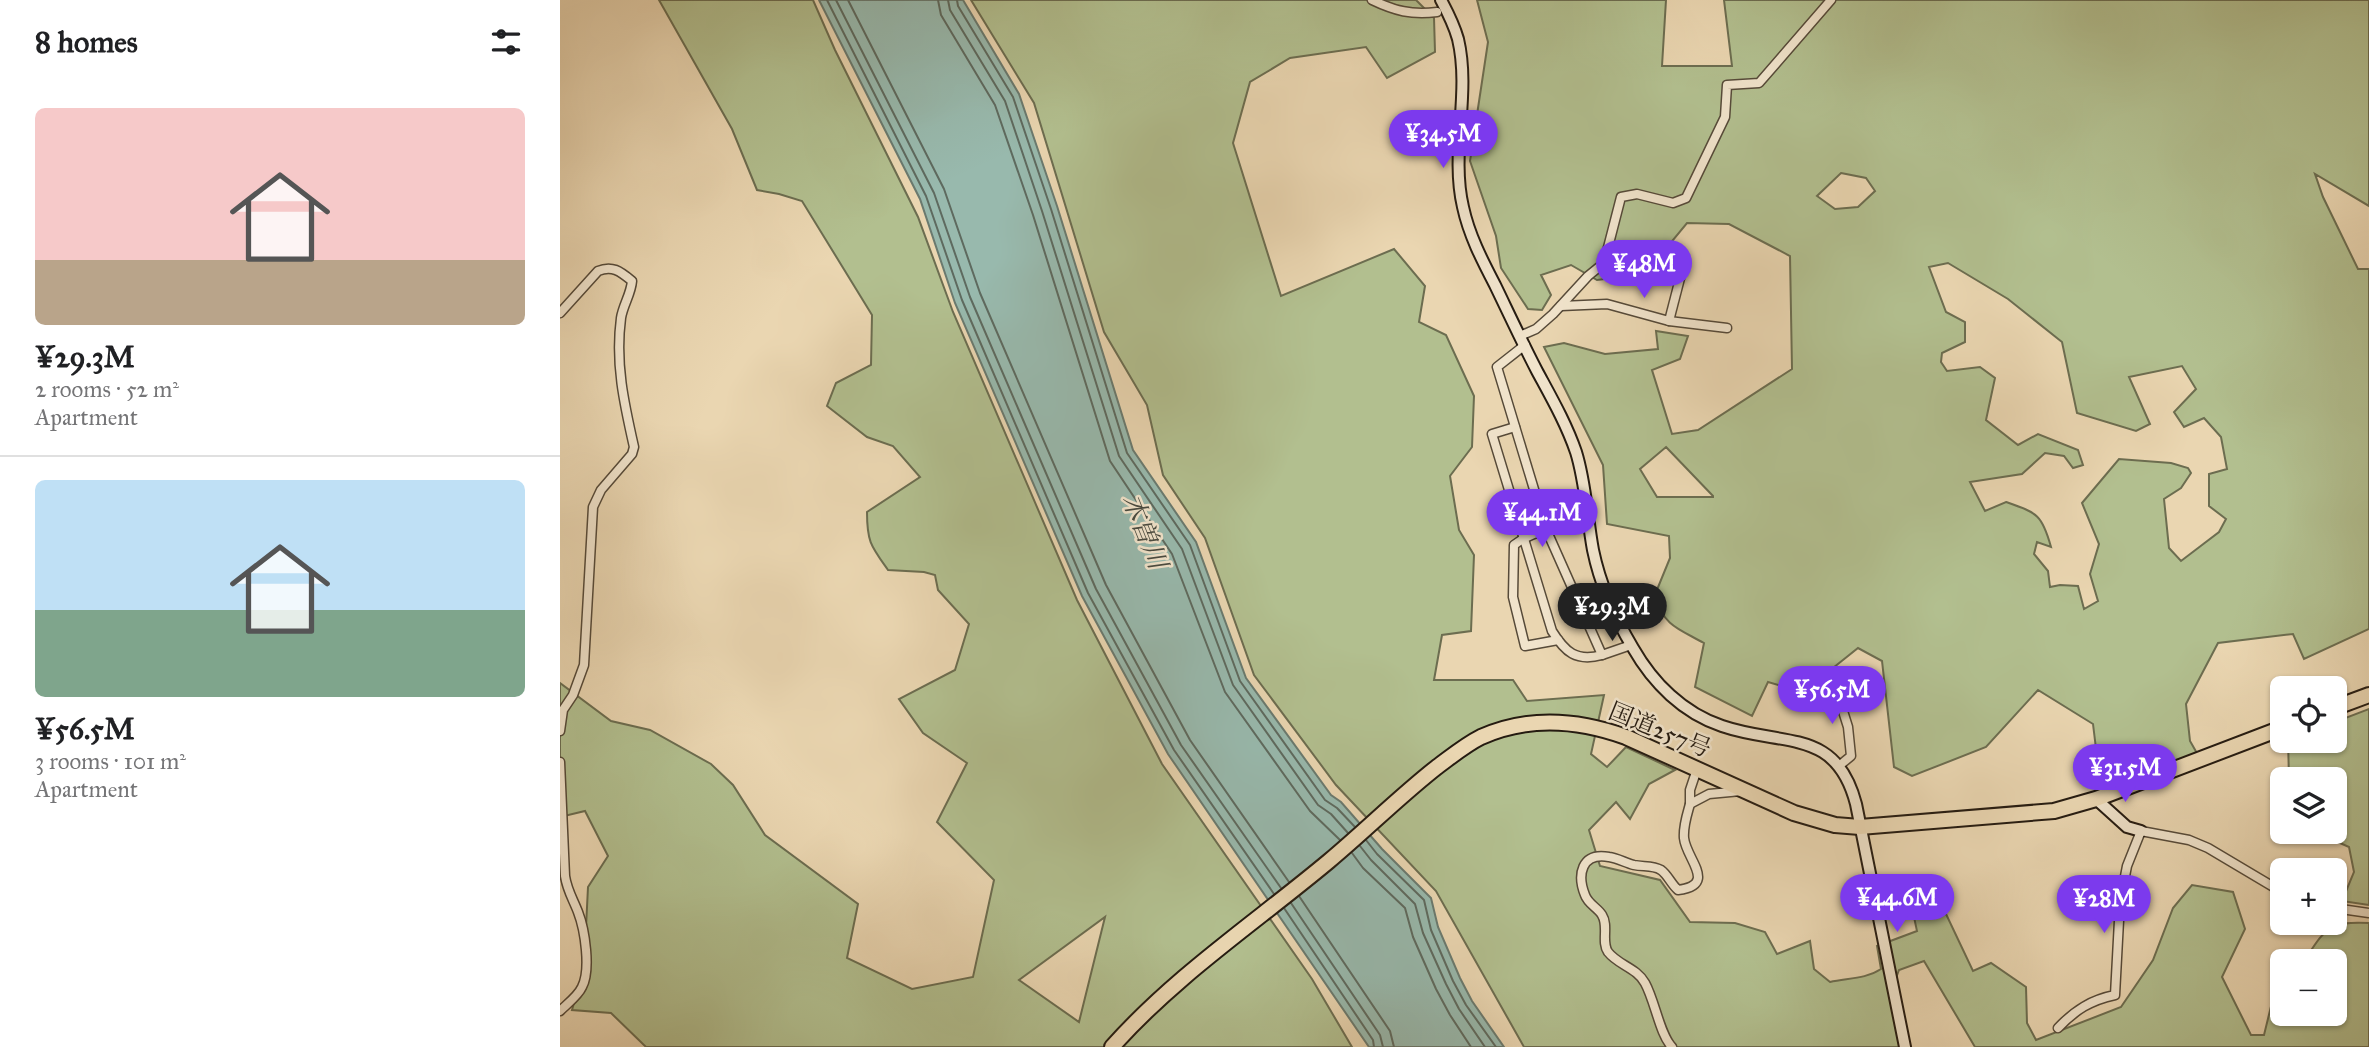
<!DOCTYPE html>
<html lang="en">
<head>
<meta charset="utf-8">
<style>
	body { margin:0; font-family:"IM FELL Great Primer","Noto Serif JP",serif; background:#f6f6f6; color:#202124; height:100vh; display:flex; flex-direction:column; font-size:26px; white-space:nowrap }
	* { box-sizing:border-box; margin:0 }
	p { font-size:23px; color:#757577 }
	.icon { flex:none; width:38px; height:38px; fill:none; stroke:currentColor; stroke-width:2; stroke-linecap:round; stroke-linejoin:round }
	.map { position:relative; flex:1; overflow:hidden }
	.drawer { display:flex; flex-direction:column; background:#fff; width:560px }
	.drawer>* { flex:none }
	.fabs { position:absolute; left:1710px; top:676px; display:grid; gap:14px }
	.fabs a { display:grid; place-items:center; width:77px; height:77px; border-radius:10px; background:#fff; box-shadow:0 2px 5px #0004; font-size:35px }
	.price { position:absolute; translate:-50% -60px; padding:0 16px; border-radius:24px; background:#7c3aed; color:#fff; font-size:23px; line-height:46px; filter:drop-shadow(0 2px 4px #0008) }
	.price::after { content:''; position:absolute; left:50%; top:42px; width:21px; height:16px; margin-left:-10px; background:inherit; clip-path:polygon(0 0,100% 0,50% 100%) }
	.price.selected { background:#222; color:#fff }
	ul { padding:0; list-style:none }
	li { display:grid; align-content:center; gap:14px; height:371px; padding:0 35px }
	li+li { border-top:2px solid #e0e0e0 }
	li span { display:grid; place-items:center; height:217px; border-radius:10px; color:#555 }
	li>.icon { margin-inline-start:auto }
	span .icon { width:126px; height:126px; fill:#fffc; stroke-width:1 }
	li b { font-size:30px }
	h2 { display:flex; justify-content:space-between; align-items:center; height:84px; padding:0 35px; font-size:30px }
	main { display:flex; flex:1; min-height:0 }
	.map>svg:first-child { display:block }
	.green { fill:#b2bf8f; stroke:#6c6d50; stroke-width:2; fill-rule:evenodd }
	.water { fill:#98b9ad; stroke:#6a7a6f; stroke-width:2 }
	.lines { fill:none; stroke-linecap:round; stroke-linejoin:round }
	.shore { stroke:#5e6a5f; stroke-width:2 }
	.street-casing { stroke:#564a39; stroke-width:11 }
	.secondary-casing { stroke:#251b11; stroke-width:14 }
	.highway-casing { stroke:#251b11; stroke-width:18 }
	.street { stroke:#f1e4cc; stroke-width:8 }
	.secondary { stroke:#f1e4cc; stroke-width:10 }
	.highway { stroke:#ead6b1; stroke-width:14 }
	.labels { text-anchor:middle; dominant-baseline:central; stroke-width:5; stroke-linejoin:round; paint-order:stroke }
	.street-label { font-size:24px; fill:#251b11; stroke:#f1e4cc }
	.water-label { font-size:26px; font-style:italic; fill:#484a40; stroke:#f1e4cc }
</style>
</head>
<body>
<main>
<section class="drawer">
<h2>8 homes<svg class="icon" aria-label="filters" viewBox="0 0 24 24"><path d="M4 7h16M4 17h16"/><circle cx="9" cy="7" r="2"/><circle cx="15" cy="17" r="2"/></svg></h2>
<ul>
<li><span style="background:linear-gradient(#f6c9c9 70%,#b9a48a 0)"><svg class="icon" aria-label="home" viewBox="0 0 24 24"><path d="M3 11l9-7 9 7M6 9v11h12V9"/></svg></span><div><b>¥29.3M</b><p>2 rooms · 52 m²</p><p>Apartment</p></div></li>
<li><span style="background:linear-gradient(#bfe0f5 60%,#7fa58c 0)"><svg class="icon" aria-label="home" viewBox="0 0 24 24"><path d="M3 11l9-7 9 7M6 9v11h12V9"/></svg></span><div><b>¥56.5M</b><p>3 rooms · 101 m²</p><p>Apartment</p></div></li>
</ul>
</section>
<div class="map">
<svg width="1809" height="1047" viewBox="0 0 1809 1047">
	<rect width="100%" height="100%" fill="#ead6b1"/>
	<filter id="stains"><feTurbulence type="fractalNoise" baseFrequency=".00286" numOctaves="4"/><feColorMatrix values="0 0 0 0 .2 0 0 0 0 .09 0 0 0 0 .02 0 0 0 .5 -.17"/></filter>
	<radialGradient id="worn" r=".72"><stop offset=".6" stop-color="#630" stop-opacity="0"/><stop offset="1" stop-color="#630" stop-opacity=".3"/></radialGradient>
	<!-- green -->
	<g class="green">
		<path d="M99,0H253L275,50L358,217L393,312L517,600L602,764L752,979L792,1047H86L51,1013L12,1010L24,968L28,887L48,856L25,811L0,817V683L51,721L90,730L151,764L173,785L205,835L298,904L287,958L352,989L413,977L434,880L377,822L407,763L363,733L339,699L395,670L409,624L378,590L375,575L364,572L328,570C311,546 307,542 307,512L360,477L333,446L307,437L267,406L276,383L311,365L312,315L242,201L219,194L197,190L172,129ZM545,917L519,1022L459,980Z"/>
		<path d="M411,0H856L874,18L875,52L827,78L806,47L730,58L690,82L673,143L721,296L834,249L865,286L859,322L886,335L914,396L912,447L890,476L899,530L914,555L911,631L882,635L874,680H953L967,701L1044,695L1031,754L1047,767L1066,747L1115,770L1089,784L1070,819L1056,802L1029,830L1040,866L1100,880L1130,922L1175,923L1205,932L1217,954L1250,941L1254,969L1270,982C1288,978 1306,979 1321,969L1317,946L1357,931L1351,903L1377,895L1413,971L1431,963L1466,987L1467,1023L1476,1040L1561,1007L1593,960L1613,908L1632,885L1673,892L1685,929L1662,977L1691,1035H1704L1716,986L1722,981V1013H1774V961H1744C1766,928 1768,921 1809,923V1047H1415L1364,961L1339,970L1330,994L1338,1032L1351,1047H964L876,891L776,785L694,675L645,538L603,475L587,405L544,332L474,103Z"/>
		<path d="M917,0H1106L1102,66H1172L1164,0H1809V206L1755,174L1763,197L1798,269H1809V629L1744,659L1733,634L1658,643L1626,704L1630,741L1638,755L1585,775L1536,787L1538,765L1533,724L1478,690L1426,747L1352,776L1334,767L1322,661L1298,648L1243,692L1208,682L1192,716L1135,687L1144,643C1117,628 1106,627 1094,597L1110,558L1109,536L1047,524L1043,465L984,347L1004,343L1045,354L1098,349L1096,331L1128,336L1120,359L1092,370L1112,434L1138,430L1232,369L1230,256L1169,224L1127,223L1085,274L1037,280L1011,265L981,275L991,295L982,310L968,309L941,268L936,236L910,161L928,42ZM1281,173L1306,178L1315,191L1298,207L1275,209L1257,196ZM1388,263L1448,299L1502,342L1517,413L1576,431L1590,424L1569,377L1622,366L1636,389L1614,412L1624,427L1644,418L1661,437L1667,469L1649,474V506L1666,519L1659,532L1621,561L1609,548L1604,499L1621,488L1631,473L1628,468L1611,463L1559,459L1522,503L1539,544L1530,574L1538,601L1524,609L1518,586L1500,585L1490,587L1488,571L1474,554L1477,542L1491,547C1482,514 1477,513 1446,502L1425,511L1410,482L1462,474L1485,453L1504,456L1513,468L1523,465L1518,450L1478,434L1458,445L1426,420L1435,378L1420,367L1387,371L1381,362L1382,353L1405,342V322L1386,312L1369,267ZM1106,447L1153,496V497H1097L1080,469Z"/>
		<polygon points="1809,709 1809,905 1782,901 1794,872 1789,847 1753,831 1774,831 1774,779 1729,779 1728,740 1774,740 1775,722"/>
	</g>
	<!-- water -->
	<polygon class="water" points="259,0 403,0 459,94 497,206 573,450 636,542 686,678 771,795 781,802 822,849 871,898 878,927 900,978 912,1001 944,1047 809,1047 608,754 522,596 395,303 360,199"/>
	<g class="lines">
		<!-- shore -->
		<g class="shore">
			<polyline points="267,0 366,196 402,300 528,593 614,750 714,894"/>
			<polyline points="276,0 374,193 410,297 536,589 621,745 721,888"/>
			<polyline points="288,0 384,189 420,293 546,585 630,740 729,882"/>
			<polyline points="378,0 381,15 435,105 473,215 550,461 612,554 665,692 750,811 780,840"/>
			<polyline points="388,0 390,10 445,101 482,211 559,456 622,549 673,685 758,805 771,814 788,833"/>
			<polyline points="397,0 398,6 453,97 491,209 567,453 630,545 680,681 765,800 777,808 795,827"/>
			<polyline points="806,840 817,854 864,900 871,930 893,981 906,1005 936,1047"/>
			<polyline points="800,846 811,860 855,904 863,933 886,984 899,1009 925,1047"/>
			<polyline points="792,853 803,868 845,908 853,937 876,989 890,1015 911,1047"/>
			<polyline points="739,896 830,1031 834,1047"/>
			<polyline points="731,903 820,1035 823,1047"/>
			<polyline points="724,908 813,1040 814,1047"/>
		</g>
		<!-- street casing -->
		<g class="street-casing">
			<g id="street">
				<path d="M812,0C835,11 851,15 877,12"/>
				<polyline points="1001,306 1047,304 1109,321 1167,328"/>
				<path d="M0,313L38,271C52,265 60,271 72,281C71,294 63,305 61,318C55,363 64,403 74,447L72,454L41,490L33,507L24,665L13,695L3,710L0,731"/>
				<polyline points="1109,321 1125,259"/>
				<polyline points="960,336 976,329 993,314 1028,276 1044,263 1061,197 1077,194 1113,203 1126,198 1165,117 1167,85 1199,83 1271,0"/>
				<polyline points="965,345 937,367 986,529 1042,655 1071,645"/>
				<path d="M955,427L932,434L992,631C1005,652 1016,662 1042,655"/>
				<path d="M998,640L965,646L953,597L954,545C975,529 1003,526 1029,521"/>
				<polyline points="1277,692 1288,727 1291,756 1280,765"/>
				<path d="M0,762L5,876C7,890 13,899 18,912C25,930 31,970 22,987C18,996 7,1004 0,1011"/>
				<polyline points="1130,804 1130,790 1137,769"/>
				<polyline points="1774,908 1809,913"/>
				<path d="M1498,1028C1515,1010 1531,1000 1555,995L1560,902L1567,866L1581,831L1629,840L1648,848L1722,892"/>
				<path d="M1112,1047C1100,1035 1095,1001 1085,983C1077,968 1058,965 1048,952C1041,942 1049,926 1042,915C1038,908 1028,904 1025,895C1017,875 1021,852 1049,857C1057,858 1066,863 1074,865C1083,867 1093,865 1101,870C1108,875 1111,884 1118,890C1158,885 1126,859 1124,838C1123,826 1127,815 1130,804L1149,794L1181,791"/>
			</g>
		</g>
		<!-- secondary casing -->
		<g class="secondary-casing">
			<g id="secondary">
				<path d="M881,0C888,13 894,25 898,39C911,94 890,152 903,207C909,235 922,260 935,285C949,314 962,342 977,371C991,397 1006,423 1016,452C1026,484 1027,518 1033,550C1040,584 1055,618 1073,648C1093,683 1123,713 1162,726C1223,747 1276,727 1296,804L1345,1047"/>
				<polyline points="1536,799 1567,827 1581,831"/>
			</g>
		</g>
		<!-- highway casing -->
		<g class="highway-casing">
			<g id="highway">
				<polyline points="1774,708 1809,695"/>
				<path d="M552,1047C615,976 696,922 769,861C806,830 840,796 877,767C892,756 905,745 921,737C968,716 1019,720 1066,737L1234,813L1275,825L1300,827L1494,811L1536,799L1722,728"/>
			</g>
		</g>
		<!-- street -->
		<use href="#street" class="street"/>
		<!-- secondary -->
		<use href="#secondary" class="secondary"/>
		<!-- highway -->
		<use href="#highway" class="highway"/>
	</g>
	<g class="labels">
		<!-- street labels -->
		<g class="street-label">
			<text transform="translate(1100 730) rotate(22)">国道257号</text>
		</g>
		<!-- water labels -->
		<g class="water-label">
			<text transform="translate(585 531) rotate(68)">木曽川</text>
		</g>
	</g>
	<rect width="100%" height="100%" filter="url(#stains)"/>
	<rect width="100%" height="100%" fill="url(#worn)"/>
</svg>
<div class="fabs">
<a><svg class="icon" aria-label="locate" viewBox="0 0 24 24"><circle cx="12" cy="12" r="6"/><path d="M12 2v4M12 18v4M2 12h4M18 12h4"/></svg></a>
<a><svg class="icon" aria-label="layers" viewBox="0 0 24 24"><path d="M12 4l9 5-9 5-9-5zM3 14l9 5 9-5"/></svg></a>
<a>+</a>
<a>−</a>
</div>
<b class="price" style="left:883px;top:170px">¥34.5M</b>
<b class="price" style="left:1084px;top:300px">¥48M</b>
<b class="price" style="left:982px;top:549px">¥44.1M</b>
<b class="price selected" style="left:1052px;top:643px">¥29.3M</b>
<b class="price" style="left:1272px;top:726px">¥56.5M</b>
<b class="price" style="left:1565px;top:804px">¥31.5M</b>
<b class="price" style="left:1337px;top:934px">¥44.6M</b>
<b class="price" style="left:1544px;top:935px">¥28M</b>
</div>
</main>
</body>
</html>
